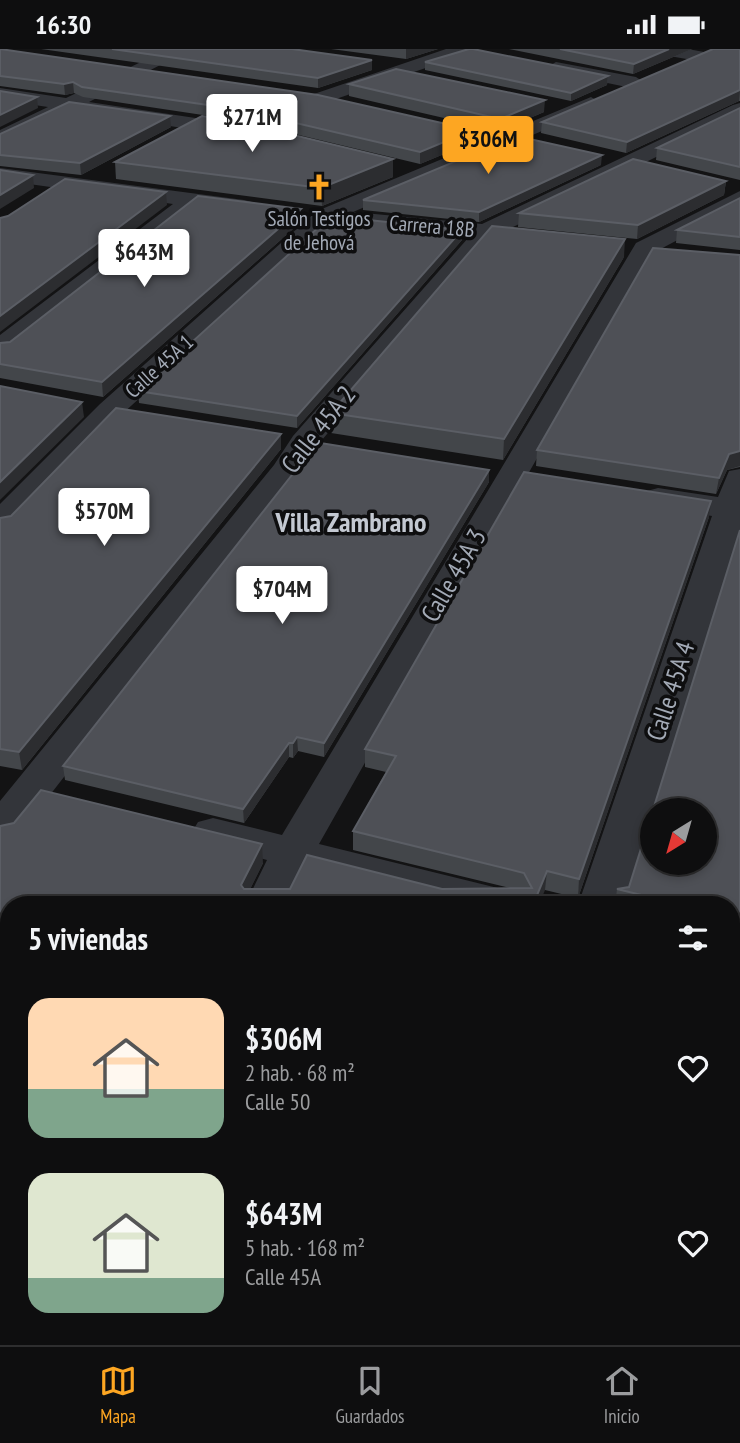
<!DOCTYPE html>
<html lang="es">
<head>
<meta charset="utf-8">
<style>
	body { margin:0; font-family:"PT Sans Narrow",sans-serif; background:#171718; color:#f1f3f6; height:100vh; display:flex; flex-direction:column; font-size:26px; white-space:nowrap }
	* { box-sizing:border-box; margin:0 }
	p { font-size:23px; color:#9b9c9e }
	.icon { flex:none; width:38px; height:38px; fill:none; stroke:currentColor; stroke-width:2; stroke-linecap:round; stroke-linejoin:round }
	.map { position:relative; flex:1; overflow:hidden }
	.panel { position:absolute; left:0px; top:847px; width:740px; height:450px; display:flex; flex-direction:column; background:#0e0e0f; border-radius:28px 28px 0 0; box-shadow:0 4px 10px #0003,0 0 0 2px #2e2e2f }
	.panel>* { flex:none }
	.needle { width:46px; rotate:217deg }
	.fabs { position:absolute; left:640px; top:749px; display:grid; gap:14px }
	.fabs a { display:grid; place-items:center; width:77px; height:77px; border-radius:50%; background:#0e0e0f; box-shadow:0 4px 10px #0003,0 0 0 2px #2e2e2f; font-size:35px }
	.price { position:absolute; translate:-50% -60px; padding:0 16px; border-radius:7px; background:#fff; color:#222; font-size:23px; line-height:46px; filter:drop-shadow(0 2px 4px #0008) }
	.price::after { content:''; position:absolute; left:50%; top:42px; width:21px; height:16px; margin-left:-10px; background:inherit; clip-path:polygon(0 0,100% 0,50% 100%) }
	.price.current { background:#fda622; color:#111 }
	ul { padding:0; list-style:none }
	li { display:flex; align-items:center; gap:21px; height:175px; padding:0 28px }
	li span { display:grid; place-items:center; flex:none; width:196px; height:140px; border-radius:21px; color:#555 }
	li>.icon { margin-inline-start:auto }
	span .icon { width:84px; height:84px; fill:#fffc; stroke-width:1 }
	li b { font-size:30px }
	h2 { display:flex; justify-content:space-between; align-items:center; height:84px; padding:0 28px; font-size:30px }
	.status { display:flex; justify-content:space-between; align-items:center; height:49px; padding:0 35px; background:#0e0e0f; direction:ltr }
	.status svg { height:19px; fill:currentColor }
	.tabs { display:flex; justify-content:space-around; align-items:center; height:98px; border-top:2px solid #2e2e2f; background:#0e0e0f; font-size:19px; color:#9b9c9e }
	.tabs a { display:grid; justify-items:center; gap:4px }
	.tabs .current { color:#fda622 }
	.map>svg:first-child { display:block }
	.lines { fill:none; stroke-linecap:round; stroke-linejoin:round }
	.minor { fill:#33353a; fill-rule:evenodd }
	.wall { fill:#43464a }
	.shaded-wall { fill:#2c2d30 }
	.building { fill:#4e5056; stroke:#5b5e65; stroke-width:2 }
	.labels { text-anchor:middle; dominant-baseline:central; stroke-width:7; stroke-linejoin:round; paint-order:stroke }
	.far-poi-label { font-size:21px; fill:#a3aab6; stroke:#0e0e0f }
	.far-street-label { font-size:21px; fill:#a3aab6; stroke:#0e0e0f }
	.street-label { font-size:26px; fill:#a3aab6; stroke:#0e0e0f }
	.neighbourhood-label { font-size:28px; font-weight:bold; fill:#c4c9d2; stroke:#0e0e0f }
</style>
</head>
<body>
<div class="status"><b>16:30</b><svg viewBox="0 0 49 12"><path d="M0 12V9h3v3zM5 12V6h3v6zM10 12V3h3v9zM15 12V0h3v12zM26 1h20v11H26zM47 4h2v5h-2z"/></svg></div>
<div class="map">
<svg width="740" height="1296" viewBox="0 0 740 1296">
	<rect width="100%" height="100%" fill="#131314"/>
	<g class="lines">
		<!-- minor -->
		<g class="minor">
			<polygon points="168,0 191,0 89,53 242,76 249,78 252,82 249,86 242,88 71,62 0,95 0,81 48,58 0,51 0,39 66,49"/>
			<polygon points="446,0 472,0 469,4 281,69 267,69 264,65 267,61"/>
			<polygon points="649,0 688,0 704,3 707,7 698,12 652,4"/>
			<polygon points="556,13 636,28 645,34 636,40 550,22 547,18"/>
			<polygon points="591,48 601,54 598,58 353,163 482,175 733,56 740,54 740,67 511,179 517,184 513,189 492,190 316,398 297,428 15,791 0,795 0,752 274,416 293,387 469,188 342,176 333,172 120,367 12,481 0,484 0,455 100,355 317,162"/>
			<polygon points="0,119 244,151 252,153 255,158 252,163 244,165 197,158 10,305 0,307 0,286 173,155 0,131"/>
			<polygon points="740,142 740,158 653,204 319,795 522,845 529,856 443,856 307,821 291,856 245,856 267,811 198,793 192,783 198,773 213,769 282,786 636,194"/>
			<polygon points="740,420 740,480 624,856 578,856 712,467 647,456 642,449 647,442 658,439 718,448 729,422"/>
			<polygon points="732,886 740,887 740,921 732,920"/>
			<polygon points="0,1230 9,1231 9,1283 0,1282"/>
			<polygon points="110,1288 170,1288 172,1296 112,1296"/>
			<polygon points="267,1288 373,1288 377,1296 271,1296"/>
			<polygon points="452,1288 512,1288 510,1296 450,1296"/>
		</g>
	</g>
	<!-- wall -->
	<g class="wall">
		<polygon points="0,0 473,81 473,93 420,115 236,71 83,48 74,44 65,46 0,37"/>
		<polygon points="41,0 292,0 372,21 318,39"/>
		<polygon points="331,0 438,0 406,10"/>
		<polygon points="509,0 692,0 633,25"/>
		<polygon points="740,0 740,52 739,52 626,104 541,84 542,73"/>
		<polygon points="425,13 608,27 607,36 571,52 425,21"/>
		<polygon points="349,35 544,63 500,82 349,47"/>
		<polygon points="740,59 740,131 656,111 657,99"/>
		<polygon points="171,78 81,126 0,117 0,85"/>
		<polygon points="115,113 393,128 322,157 116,130"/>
		<polygon points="601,116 479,173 363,161 363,151"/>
		<polygon points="726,132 724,146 637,190 518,178 519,164"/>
		<polygon points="740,149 740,201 676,194 677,181"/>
		<polygon points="301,160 301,173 103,348 0,329 0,294 10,293"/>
		<polygon points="462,181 462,191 297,379 139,354 138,342"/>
		<polygon points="740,206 740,418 727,421 716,445 536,417 537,401"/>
		<polygon points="624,208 503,411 331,384 331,364"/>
		<polygon points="281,385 281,400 22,721 0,717 0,469 11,467"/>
		<polygon points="489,421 489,433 324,708 298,702 293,709 289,708 244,774 65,731 63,717"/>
		<polygon points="709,468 578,849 545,841 9,856 9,1096 0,1094 0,777 263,814 250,840 510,839 353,801 353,782 386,723 365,718 365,700"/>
		<polygon points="740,481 740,884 732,884 732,856 615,856 617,840 629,838"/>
	</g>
	<!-- shaded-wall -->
	<g class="shaded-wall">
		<polygon points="406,0 438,0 406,10"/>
		<polygon points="669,0 692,0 633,25 634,15"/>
		<polygon points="372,11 372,21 318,39 318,29"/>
		<polygon points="608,27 607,36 571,52 571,44"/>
		<polygon points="73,33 74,44 65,46 64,35"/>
		<polygon points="740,41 739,52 626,104 627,93"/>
		<polygon points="37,48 38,59 0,78 0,66"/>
		<polygon points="545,51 544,63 500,82 500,70"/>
		<polygon points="170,67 171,78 81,126 80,114"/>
		<polygon points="473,81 473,93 420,115 420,103"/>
		<polygon points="602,106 601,116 479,173 479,163"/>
		<polygon points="393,110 393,128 322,157 321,139"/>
		<polygon points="33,126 34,139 0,160 0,146"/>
		<polygon points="726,132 724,146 637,190 638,176"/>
		<polygon points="166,143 167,156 0,283 0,267"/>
		<polygon points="301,160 301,173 103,348 102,333"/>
		<polygon points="462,181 462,191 297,379 297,367"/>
		<polygon points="625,190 624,208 503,411 504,390"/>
		<polygon points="82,353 84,368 0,451 0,433"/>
		<polygon points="281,385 281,400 22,721 19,703"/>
		<polygon points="740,402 740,417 727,421 716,445 719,429 729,405"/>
		<polygon points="489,421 489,433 324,708 324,694"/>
		<polygon points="711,452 709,468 578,849 579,830"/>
		<polygon points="297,688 298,702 293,709 293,694"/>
		<polygon points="289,694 289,708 244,774 243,760"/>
		<polygon points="262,795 263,814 243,855 241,836"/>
		<polygon points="547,822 545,841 539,856 533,856"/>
	</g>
	<!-- building -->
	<g class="building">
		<polygon points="0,0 318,46 473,81 420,103 236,60 82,38 73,33 64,35 0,27"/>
		<polygon points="112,0 292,0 372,11 318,29"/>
		<polygon points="469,0 473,0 608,27 571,44 425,13"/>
		<polygon points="560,0 669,0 634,15"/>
		<polygon points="713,0 740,0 740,41 627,93 542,73"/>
		<polygon points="396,20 545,51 500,70 349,35"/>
		<polygon points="0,42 37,48 0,66"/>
		<polygon points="69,53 170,67 80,114 0,106 0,85"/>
		<polygon points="740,59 740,118 657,99"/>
		<polygon points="202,67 235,72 393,110 321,139 115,113"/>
		<polygon points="516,87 602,106 479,163 363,151"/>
		<polygon points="633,110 726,132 638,176 519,164"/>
		<polygon points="0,121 33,126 0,146"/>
		<polygon points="65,130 166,143 0,267 0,169 8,167"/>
		<polygon points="198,147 301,160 102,333 0,315 0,294 10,293"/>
		<polygon points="740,149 740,188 677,181"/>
		<polygon points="331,167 462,181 297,367 138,342"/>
		<polygon points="492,177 625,190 504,390 331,364"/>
		<polygon points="653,199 740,206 740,402 729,405 719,429 537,401"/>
		<polygon points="0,337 82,353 0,433"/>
		<polygon points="116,359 281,385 19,703 0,700 0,469 11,467"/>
		<polygon points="314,393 489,421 324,694 297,688 293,694 289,694 243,760 63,717 299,417"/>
		<polygon points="524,423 711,452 579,830 547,822 533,856 9,856 9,1078 0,1075 0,777 14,774 41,741 262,795 241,836 244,840 290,840 307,806 442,840 532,839 524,824 353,782 396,707 365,700"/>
		<polygon points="740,481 740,865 734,865 733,872 732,872 732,856 682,856 617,840 629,838 653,761 653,814 705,814 705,761 653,761"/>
	</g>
	<!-- icons -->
	<defs>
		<g id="church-bare" transform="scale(2.1)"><path d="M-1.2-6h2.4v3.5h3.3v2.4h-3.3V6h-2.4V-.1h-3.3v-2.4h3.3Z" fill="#fda622" stroke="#0e0e0f" stroke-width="2.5" paint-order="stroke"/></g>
	</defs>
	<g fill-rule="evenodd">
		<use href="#church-bare" x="319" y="138"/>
	</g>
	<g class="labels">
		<!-- far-poi labels -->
		<g class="far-poi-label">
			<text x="319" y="169">Salón Testigos<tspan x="319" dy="24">de Jehová</tspan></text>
		</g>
		<!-- far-street labels -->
		<g class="far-street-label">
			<text transform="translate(432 177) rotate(5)">Carrera 18B</text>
			<text transform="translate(159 317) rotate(-42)">Calle 45A 1</text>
		</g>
		<!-- street labels -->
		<g class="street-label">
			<text transform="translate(318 380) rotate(-52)">Calle 45A 2</text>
			<text transform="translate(453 526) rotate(-60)">Calle 45A 3</text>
			<text transform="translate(670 642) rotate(-72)">Calle 45A 4</text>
		</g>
		<!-- neighbourhood labels -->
		<g class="neighbourhood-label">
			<text x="351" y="472">Villa Zambrano</text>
		</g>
	</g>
</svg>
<div class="fabs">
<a><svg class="needle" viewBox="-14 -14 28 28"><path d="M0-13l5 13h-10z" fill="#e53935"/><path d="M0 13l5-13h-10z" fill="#9b9c9e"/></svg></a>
</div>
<b class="price" style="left:252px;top:105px">$271M</b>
<b class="price current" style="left:488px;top:127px">$306M</b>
<b class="price" style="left:144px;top:240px">$643M</b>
<b class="price" style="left:104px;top:499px">$570M</b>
<b class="price" style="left:282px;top:577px">$704M</b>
<section class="panel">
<h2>5 viviendas<svg class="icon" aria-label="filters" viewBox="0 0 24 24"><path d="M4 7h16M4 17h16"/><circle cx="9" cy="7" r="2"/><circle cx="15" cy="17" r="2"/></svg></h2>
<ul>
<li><span style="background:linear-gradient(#ffd9b3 65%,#7fa58c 0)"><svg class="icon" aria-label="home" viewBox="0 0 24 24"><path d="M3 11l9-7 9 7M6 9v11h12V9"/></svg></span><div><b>$306M</b><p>2 hab. · 68 m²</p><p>Calle 50</p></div><svg class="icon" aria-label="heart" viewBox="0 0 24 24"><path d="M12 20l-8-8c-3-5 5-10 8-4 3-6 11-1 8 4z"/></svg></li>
<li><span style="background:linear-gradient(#dfe7d0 75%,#7fa58c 0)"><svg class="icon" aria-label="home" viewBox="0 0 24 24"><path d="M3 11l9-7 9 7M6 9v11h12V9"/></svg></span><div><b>$643M</b><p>5 hab. · 168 m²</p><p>Calle 45A</p></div><svg class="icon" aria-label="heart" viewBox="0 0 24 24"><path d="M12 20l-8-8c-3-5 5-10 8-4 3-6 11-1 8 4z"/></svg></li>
</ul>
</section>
</div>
<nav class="tabs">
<a class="current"><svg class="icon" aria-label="map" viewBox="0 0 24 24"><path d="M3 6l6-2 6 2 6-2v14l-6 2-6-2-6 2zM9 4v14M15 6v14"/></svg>Mapa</a>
<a><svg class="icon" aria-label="saved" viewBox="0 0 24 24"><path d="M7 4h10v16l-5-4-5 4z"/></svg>Guardados</a>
<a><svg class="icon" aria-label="home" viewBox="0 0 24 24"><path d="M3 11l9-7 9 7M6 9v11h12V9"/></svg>Inicio</a>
</nav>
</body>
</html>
